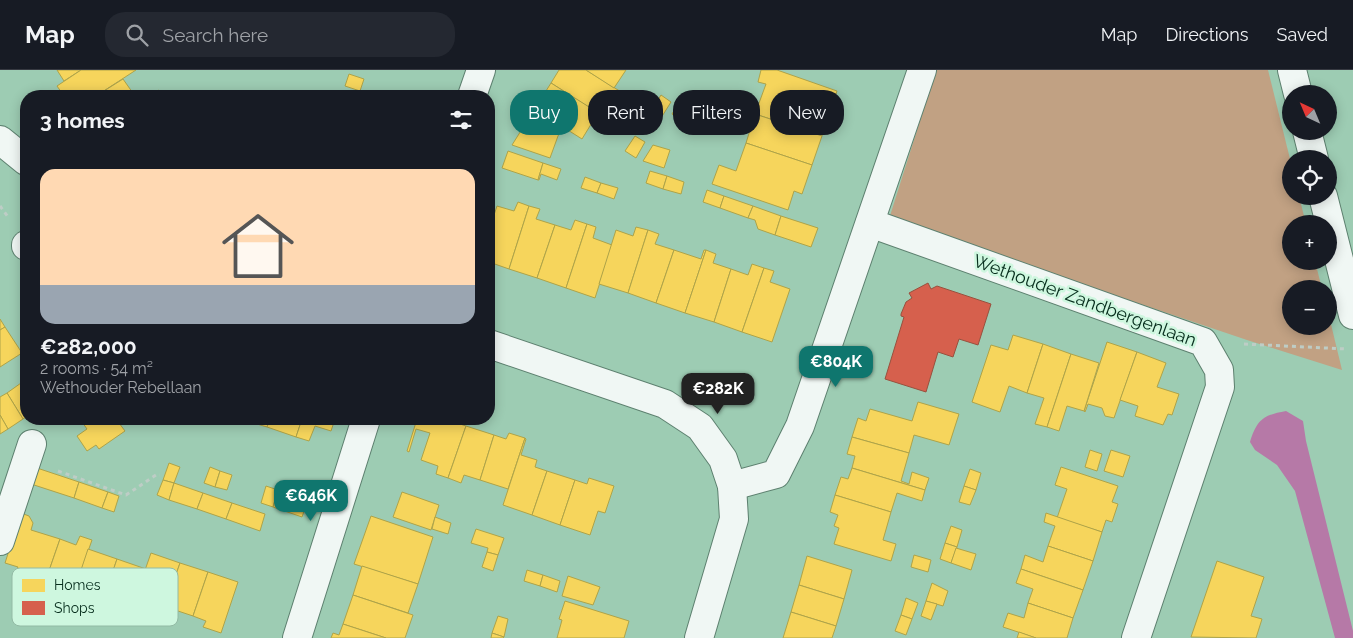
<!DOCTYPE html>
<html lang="en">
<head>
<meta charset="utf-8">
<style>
	body { margin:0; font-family:Raleway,sans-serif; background:#242831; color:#f1f3f6; height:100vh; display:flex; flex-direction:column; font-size:19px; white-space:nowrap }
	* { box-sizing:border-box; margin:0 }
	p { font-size:16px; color:#9ea1a6 }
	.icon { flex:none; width:28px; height:28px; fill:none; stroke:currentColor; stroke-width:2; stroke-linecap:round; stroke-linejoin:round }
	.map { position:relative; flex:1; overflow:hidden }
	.side { position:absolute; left:20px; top:20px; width:475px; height:335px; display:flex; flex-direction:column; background:#171b24; border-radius:20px; box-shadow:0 2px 12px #0003 }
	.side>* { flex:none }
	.hud { position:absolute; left:510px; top:20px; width:475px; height:45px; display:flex; gap:10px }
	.needle { width:32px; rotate:316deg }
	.controls { position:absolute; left:1282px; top:15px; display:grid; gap:10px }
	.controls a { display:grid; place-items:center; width:55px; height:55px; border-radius:50%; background:#171b24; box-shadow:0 2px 12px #0003; font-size:25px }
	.price { position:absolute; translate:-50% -42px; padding:0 11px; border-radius:10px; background:#0f766e; color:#fff; font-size:16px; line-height:32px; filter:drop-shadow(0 1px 2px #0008) }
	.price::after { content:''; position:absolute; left:50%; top:30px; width:15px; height:11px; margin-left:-8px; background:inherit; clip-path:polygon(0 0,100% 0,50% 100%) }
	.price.current { background:#222; color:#fff }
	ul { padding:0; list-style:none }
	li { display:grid; align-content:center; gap:10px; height:265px; padding:0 20px }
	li+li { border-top:1px solid #363941 }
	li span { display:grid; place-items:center; height:155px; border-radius:15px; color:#555 }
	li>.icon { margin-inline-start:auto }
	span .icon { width:90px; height:90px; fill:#fffc; stroke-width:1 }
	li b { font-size:21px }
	h2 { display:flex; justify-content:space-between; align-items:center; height:60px; padding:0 20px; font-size:21px }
	.chip { padding:0 18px; border-radius:20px; background:#171b24; box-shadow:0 2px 12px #0003; font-size:18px; line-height:45px }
	.chip.current { background:#0f766e; color:#fff }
	header { display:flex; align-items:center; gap:30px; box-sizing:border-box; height:70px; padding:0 25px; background:#171b24; border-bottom:1px solid #363941 }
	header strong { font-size:24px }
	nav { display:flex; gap:28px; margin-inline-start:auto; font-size:18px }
	.search { width:350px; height:45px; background:#242831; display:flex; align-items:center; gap:12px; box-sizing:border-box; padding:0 18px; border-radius:20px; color:#9ea1a6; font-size:19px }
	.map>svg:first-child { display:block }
	.green { fill:#c1a183 }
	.water { fill:#b679a7 }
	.homes { fill:#f6d55c; stroke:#aea349 }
	.shops { fill:#d6604d; stroke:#98513e }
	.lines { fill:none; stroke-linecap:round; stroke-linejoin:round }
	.street-casing { stroke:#5d806f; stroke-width:30 }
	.secondary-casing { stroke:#5d806f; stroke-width:30 }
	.path { stroke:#becdc6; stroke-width:3; stroke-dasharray:4 4; stroke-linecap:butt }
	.street { stroke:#f0f7f4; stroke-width:28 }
	.secondary { stroke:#f0f7f4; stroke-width:28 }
	.labels { text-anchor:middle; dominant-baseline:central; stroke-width:5; stroke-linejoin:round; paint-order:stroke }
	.street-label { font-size:18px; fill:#062d1c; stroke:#cef7df }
	.key { fill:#cef7df; stroke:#92baa4; stroke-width:1 }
	.key-label { font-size:14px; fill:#062d1c }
</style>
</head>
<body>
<header>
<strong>Map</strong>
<div class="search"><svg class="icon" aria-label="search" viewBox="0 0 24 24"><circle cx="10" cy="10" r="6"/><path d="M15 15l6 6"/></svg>Search here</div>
<nav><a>Map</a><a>Directions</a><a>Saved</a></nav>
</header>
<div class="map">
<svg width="1353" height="568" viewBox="0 0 1353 568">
	<rect width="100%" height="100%" fill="#9dccb3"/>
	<!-- green -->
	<polygon class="green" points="936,0 1268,0 1291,93 1291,126 1299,126 1306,154 1291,154 1291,191 1315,191 1322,219 1291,219 1291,256 1329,256 1329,246 1342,300 1247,270 889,149"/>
	<!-- water -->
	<path class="water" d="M1286,341L1303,351L1306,371L1353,561V568H1335L1295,421L1277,395L1255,380L1250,372C1257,349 1264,345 1286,341Z"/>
	<!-- homes -->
	<g class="homes">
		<polygon points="57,0 81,0 64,11"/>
		<polygon points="81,0 136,0 96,26 64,26 57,16"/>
		<polygon points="559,0 586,0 626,25 610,51 551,13"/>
		<polygon points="586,0 626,0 614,18"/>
		<polygon points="761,0 777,0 837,21 822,66 755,44 766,14 758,12"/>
		<polygon points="349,4 364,9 360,21 345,16"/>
		<polygon points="123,9 135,26 96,26"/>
		<polygon points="551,13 605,47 600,56 593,51 582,69 563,57 558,66 550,88 512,75"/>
		<polygon points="159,20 163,26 150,26"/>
		<polygon points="405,22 416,26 404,26"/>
		<polygon points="684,24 700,34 688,55 672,44"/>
		<polygon points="661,25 671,32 661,48 651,41"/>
		<polygon points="651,41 661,48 653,62 642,55"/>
		<polygon points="755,44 822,66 812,95 746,73"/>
		<polygon points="635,66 645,72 636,88 625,81"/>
		<polygon points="746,73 812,95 802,124 794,121 788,140 712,114 719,95 736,101"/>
		<polygon points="653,75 670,80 664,98 643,91"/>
		<polygon points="508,81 543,93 538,110 502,98"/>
		<polygon points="543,93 561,99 557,110 541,104 539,110 538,110"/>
		<polygon points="650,101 667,106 663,119 646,113"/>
		<polygon points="667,106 684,112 681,124 663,119"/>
		<polygon points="585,107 601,113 597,123 581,118"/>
		<polygon points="601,113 618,118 614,129 597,123"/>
		<polygon points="707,120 724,126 720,138 703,132"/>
		<polygon points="724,126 753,136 748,148 720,138"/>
		<polygon points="518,132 529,136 509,199 489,192 489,160 497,136 514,141"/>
		<polygon points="529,136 540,139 536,149 555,155 537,208 509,199"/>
		<polygon points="753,136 781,146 775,165 758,159 755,150 748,148"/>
		<polygon points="781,146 818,158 811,177 775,165"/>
		<polygon points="575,150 587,154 566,218 537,208 555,155 571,160"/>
		<polygon points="587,154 596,157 593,168 612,175 595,228 566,218"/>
		<polygon points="636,157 648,160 628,223 599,214 616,160 633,166"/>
		<polygon points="648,160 659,164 655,174 674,180 656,233 628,223"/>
		<polygon points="674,180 701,189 704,180 706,180 685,243 656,233"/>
		<polygon points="706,180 716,184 713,193 731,199 714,252 685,243"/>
		<polygon points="752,194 764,198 742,262 714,252 731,199 748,205"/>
		<polygon points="764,198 774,201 770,212 790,219 772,272 742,262"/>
		<polygon points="0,249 5,257 0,260"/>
		<polygon points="5,257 22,283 0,297 0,260"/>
		<polygon points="1013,265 1043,274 1027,323 1009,316 1000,342 972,332 991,275 1008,280"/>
		<polygon points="1107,272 1137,282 1114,348 1105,346 1102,338 1088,334 1085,342 1084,341"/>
		<polygon points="1043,274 1071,284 1047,357 1035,354 1044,328 1027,323"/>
		<polygon points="1137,282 1166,293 1157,317 1179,324 1172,345 1168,344 1163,355 1135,346 1138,336 1120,330"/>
		<polygon points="1071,284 1099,293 1084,341 1067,336 1059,361 1047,357"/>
		<polygon points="21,313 26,321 26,347 23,349 7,323"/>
		<polygon points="7,323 23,349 8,359 0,345 0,327"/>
		<polygon points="918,332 959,344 949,375 914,365 909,383 852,367 858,348 866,351 870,339 912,351"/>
		<polygon points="0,345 8,359 0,364"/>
		<polygon points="80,349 116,349 125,361 99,379 96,375 87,381 77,366 87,359"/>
		<polygon points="240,349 270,349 267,357"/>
		<polygon points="270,349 302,349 296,367 267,357"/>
		<polygon points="302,349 335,349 331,361 315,356 309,371 296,367"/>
		<polygon points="417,349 455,349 454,352 466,356 448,408 436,404 438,396 421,390 430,363 416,359 409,382 407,381"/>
		<polygon points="466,356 494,365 480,410 464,405 461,413 448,408"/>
		<polygon points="509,363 525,368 508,419 480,410 494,365 506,369"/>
		<polygon points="852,367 909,383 901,411 909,414 912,402 929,408 925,420 852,398 855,386 847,384"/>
		<polygon points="525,368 526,369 521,385 537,390 535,397 547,401 532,445 503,435"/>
		<polygon points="1090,380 1102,384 1097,401 1085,397"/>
		<polygon points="1111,380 1130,386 1123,407 1104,401"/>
		<polygon points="169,393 180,397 174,413 163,410"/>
		<polygon points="210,397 220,401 215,417 204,413"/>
		<polygon points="1061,397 1118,416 1112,432 1118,434 1112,452 1106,450 1102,462 1057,448 1067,419 1055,415"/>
		<polygon points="37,398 79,412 74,428 31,414"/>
		<polygon points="852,398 925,420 922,431 897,423 891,442 835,425 841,407 848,409"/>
		<polygon points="970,399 981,403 976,420 964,416"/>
		<polygon points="220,401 232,405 227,420 215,417"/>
		<polygon points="547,401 575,410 560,455 532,445"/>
		<polygon points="589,408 614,416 605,443 598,441 590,465 560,455 575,410 587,414"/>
		<polygon points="163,410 174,413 169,430 157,425"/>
		<polygon points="79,412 108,422 102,438 74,428"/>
		<polygon points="174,413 203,423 197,439 169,430"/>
		<polygon points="266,416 278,420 273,437 261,433"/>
		<polygon points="964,416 976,420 970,435 959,432"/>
		<polygon points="278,420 308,430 302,447 273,437"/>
		<polygon points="108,422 119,426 114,442 102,438"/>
		<polygon points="402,422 439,435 431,460 393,447"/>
		<polygon points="203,423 232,433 226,449 197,439"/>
		<polygon points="835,425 891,442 883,470 896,474 891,491 834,474 839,458 834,456 838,445 830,442"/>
		<polygon points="232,433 265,444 260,461 226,449"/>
		<polygon points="21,443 29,446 33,453 31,460 60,469 42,521 26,515 28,509 15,504 18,497 5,493"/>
		<polygon points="1046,443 1102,462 1093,491 1048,476 1055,456 1044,452"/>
		<polygon points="371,446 433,467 418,514 354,494"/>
		<polygon points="435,447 451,453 448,464 432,459"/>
		<polygon points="951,456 962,460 957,477 945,473"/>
		<polygon points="476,459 504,468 498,485 487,482 488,478 471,473"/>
		<polygon points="80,466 92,470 73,524 62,520 60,526 42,521 60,469 76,475"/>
		<polygon points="945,473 957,477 951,493 940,489"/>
		<polygon points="1048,476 1093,491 1083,520 1021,499 1025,485 1043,492"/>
		<polygon points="956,478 976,484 971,500 951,493"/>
		<polygon points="88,479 117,489 102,533 73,524"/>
		<polygon points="487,482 498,485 493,501 482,497"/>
		<polygon points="151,483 180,493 159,553 130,543"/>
		<polygon points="914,485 931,490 928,502 911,497"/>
		<polygon points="807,486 852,500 844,529 799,515"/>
		<polygon points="117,489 146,499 130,543 102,533"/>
		<polygon points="1217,491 1264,507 1251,546 1262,549 1256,568 1191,567"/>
		<polygon points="180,493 208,502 193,546 166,537 159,553"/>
		<polygon points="362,496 418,514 408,543 353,525"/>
		<polygon points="1021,499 1083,520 1073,548 1028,533 1033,519 1016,513"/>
		<polygon points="527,500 543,505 540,516 524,511"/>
		<polygon points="208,502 238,512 221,563 203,557 206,551 193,546"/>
		<polygon points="543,505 560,511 557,522 540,516"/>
		<polygon points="568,506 600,517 593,535 562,526"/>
		<polygon points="932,513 948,521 943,536 926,531"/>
		<polygon points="799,515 844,529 836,556 791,542"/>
		<polygon points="353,525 413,545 405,568 386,568 343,554"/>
		<polygon points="906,528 918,533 912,549 901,545"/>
		<polygon points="565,531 629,551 624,568 557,568 562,550 559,549"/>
		<polygon points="926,531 937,534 931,550 921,546"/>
		<polygon points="1028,533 1073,548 1067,568 1036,568 1003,557 1008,543 1024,548"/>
		<polygon points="791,542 836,556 832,568 783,568"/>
		<polygon points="901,545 912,549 906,565 895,561"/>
		<polygon points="498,546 508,549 504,567 492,563"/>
		<polygon points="343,554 386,568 331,568 333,563 339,565"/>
		<polygon points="1019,562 1036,568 1017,568"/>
		<polygon points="492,563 504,567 503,568 491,568"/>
	</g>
	<!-- shops -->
	<polygon class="shops" points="928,213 931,219 937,216 991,234 978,275 959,269 953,287 938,282 926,322 885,309 904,247 901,246 901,244 906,232 912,228 909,223"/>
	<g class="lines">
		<!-- street casing -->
		<g class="street-casing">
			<g id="street">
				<polyline points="1292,0 1298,24"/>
				<polyline points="472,26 481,0"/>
				<polyline points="1307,61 1314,89"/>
				<polyline points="1323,126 1353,245"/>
				<polyline points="870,153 1203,272 1219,300 1220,317 1136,568"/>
				<polyline points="26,175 26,176"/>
				<polyline points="732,416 776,404 800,356 922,0"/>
				<polyline points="0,471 32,374"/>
				<polyline points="297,568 366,349"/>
			</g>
		</g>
		<!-- secondary casing -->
		<g class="secondary-casing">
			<g id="secondary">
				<polyline points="0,70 26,91"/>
				<polyline points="489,274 665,334 700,357 723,389 732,416 734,449 699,568"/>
			</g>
		</g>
		<!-- path -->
		<g class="path">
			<polyline points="0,136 8,147"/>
			<polyline points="1244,274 1347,279"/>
			<polyline points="58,401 126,425 156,405 160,405"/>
		</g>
		<!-- street -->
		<use href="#street" class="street"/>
		<!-- secondary -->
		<use href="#secondary" class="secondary"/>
	</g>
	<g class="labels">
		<!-- street labels -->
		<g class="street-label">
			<text transform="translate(1085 230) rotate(20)">Wethouder Zandbergenlaan</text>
		</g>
	</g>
	<!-- legend -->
	<rect x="12" y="498" width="166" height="58" rx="8" class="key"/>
	<rect x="22" y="509" width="23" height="13" fill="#f6d55c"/>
	<rect x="22" y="531" width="23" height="14" fill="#d6604d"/>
	<g class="key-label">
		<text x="54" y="520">Homes</text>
		<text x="54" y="543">Shops</text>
	</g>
</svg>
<div class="controls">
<a><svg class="needle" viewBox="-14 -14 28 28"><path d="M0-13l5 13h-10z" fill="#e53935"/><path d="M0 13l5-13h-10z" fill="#9ea1a6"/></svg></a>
<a><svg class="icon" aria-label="locate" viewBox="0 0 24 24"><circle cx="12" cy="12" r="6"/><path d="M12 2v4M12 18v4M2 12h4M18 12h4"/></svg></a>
<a>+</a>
<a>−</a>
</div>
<b class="price" style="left:836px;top:318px">€804K</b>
<b class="price current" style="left:718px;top:345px">€282K</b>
<b class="price" style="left:311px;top:452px">€646K</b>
<div class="hud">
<a class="chip current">Buy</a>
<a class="chip">Rent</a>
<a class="chip">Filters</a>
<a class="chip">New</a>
</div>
<section class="side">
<h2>3 homes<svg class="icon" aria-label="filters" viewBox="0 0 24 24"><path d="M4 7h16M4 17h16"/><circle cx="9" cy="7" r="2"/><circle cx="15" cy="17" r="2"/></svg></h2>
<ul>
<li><span style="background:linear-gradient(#ffd9b3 75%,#9aa5b1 0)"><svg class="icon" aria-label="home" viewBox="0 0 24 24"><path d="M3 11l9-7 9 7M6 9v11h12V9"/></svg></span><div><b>€282,000</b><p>2 rooms · 54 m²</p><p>Wethouder Rebellaan</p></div></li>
</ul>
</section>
</div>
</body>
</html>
